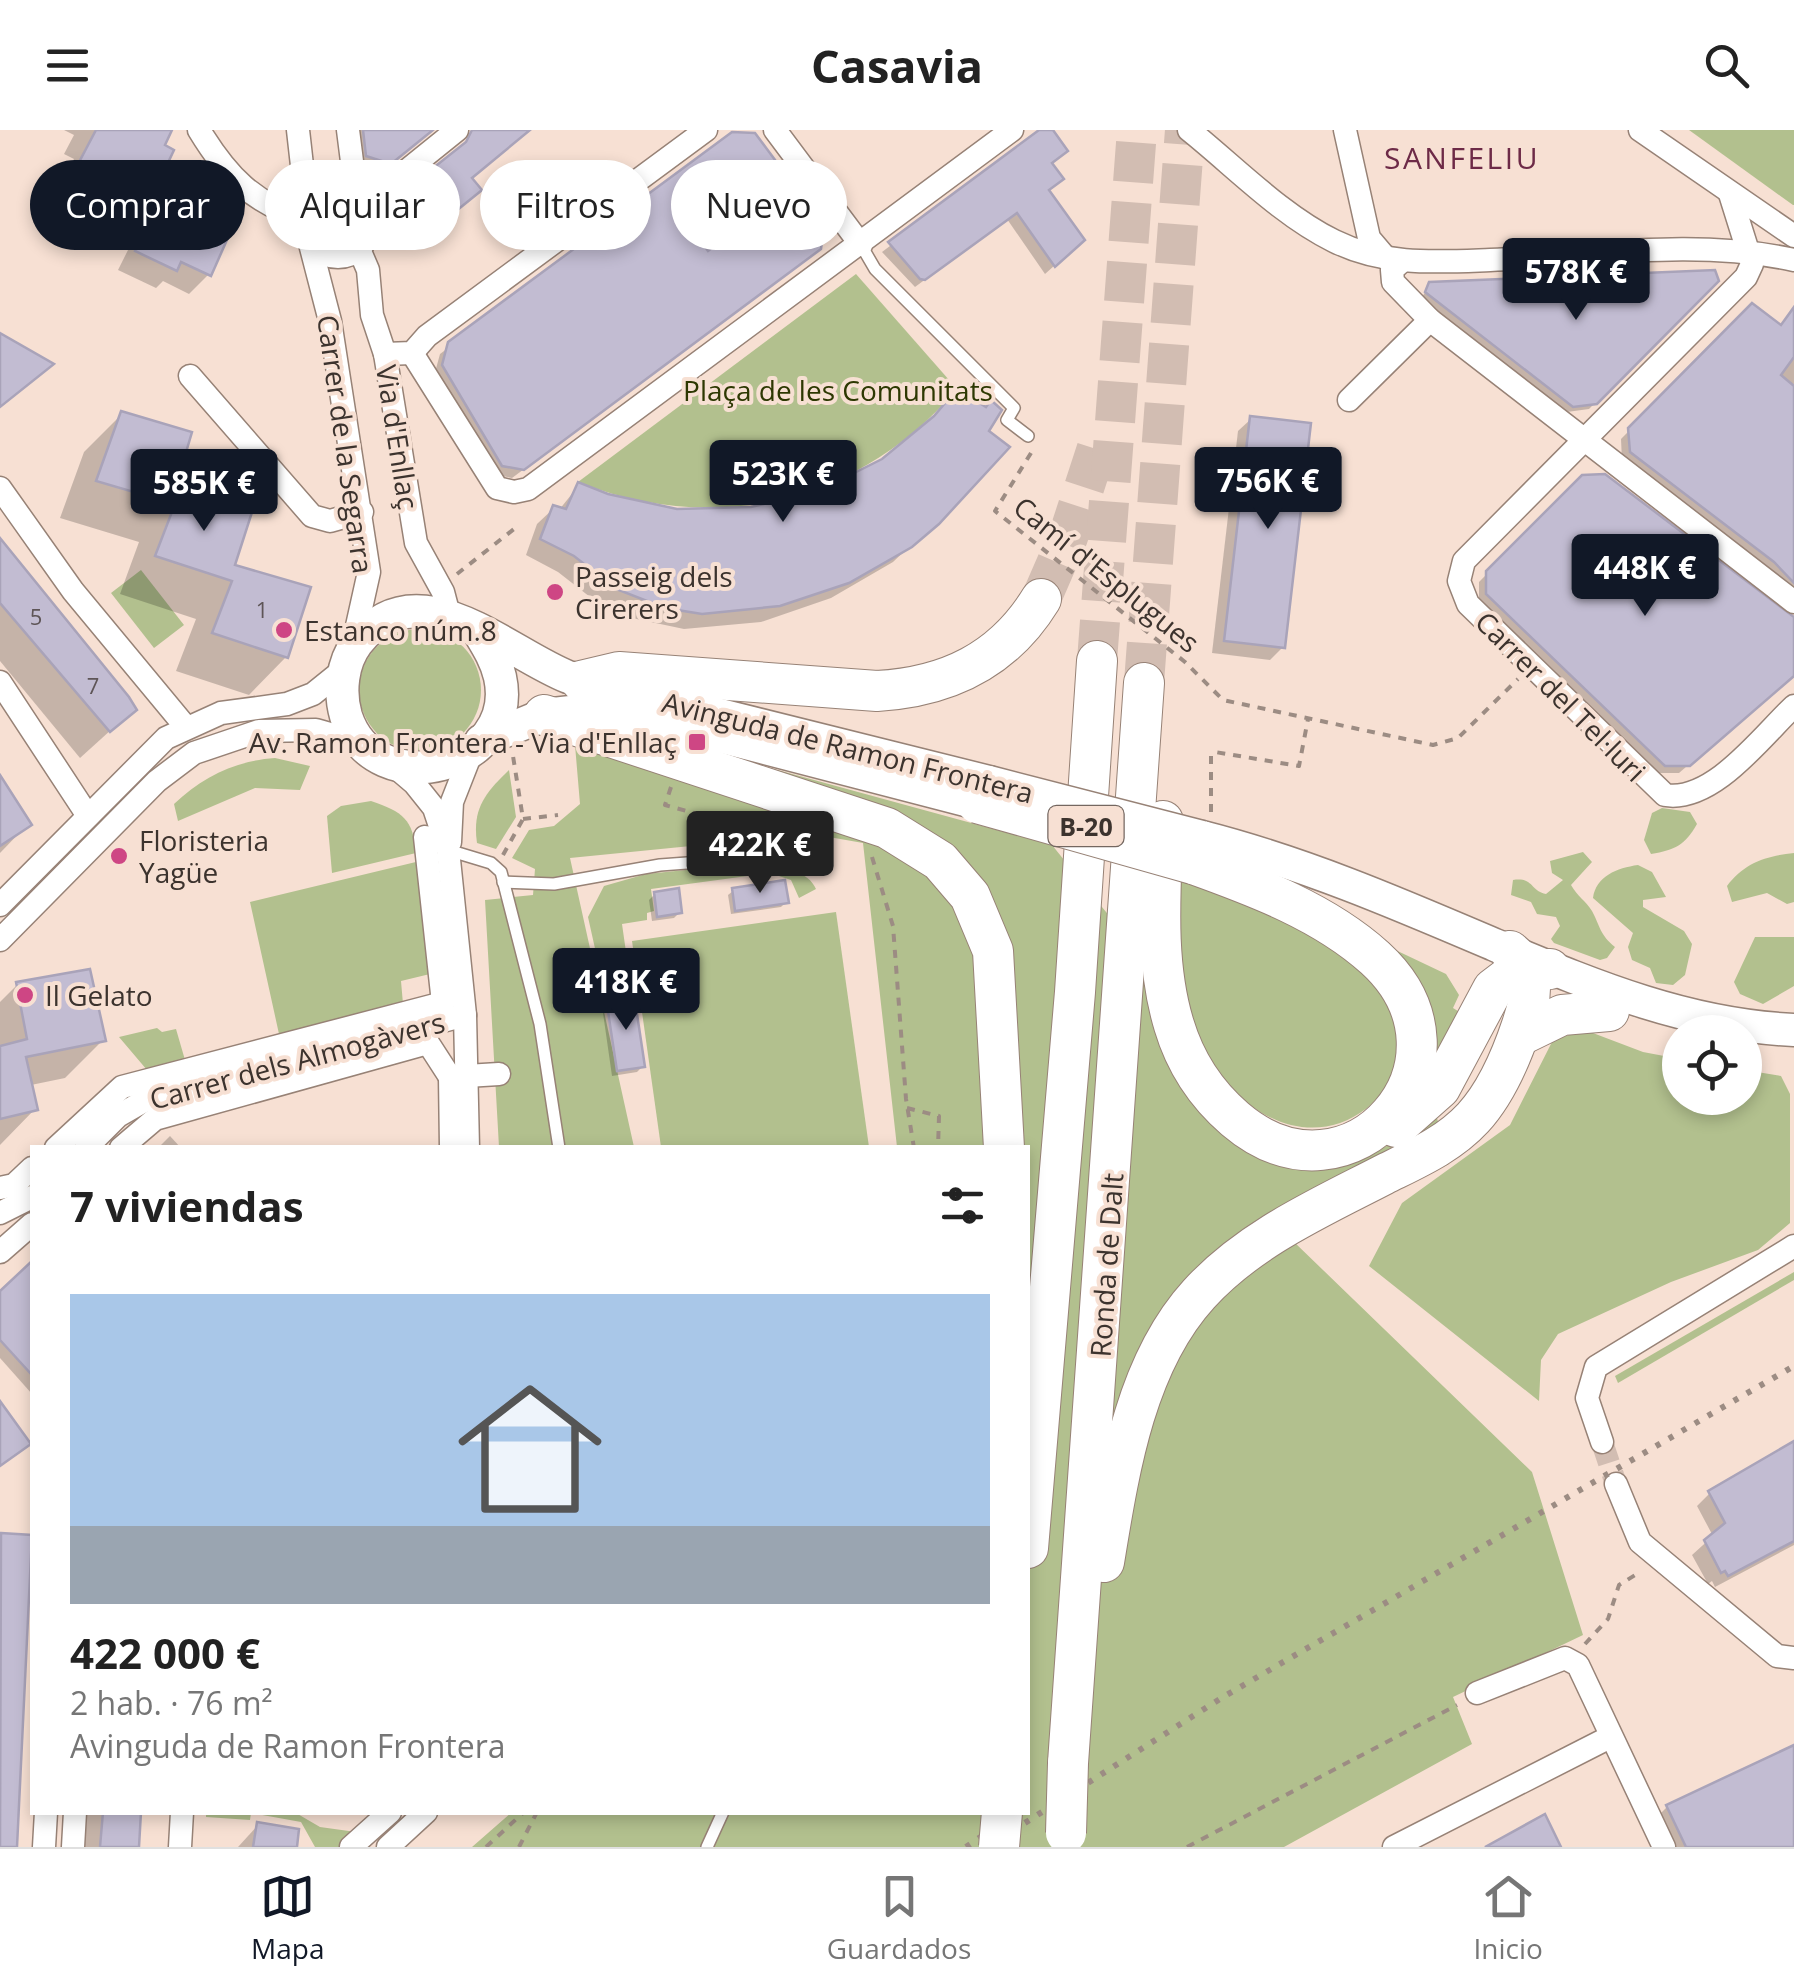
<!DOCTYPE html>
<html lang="es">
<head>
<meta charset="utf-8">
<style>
	body { margin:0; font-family:"Open Sans",sans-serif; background:#f2f2f2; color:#222; height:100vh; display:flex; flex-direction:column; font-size:38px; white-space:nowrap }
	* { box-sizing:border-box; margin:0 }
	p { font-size:32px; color:#767676 }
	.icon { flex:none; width:55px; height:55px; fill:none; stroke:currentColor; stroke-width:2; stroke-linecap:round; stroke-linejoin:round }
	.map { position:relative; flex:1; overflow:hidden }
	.panel { position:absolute; left:30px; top:1015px; width:1000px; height:670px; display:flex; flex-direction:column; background:#fff; border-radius:0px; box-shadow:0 5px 15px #0003 }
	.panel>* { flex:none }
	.guide { position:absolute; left:30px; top:30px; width:1000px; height:90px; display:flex; gap:20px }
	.controls { position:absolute; left:1662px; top:885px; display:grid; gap:20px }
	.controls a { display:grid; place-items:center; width:100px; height:100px; border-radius:50%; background:#fff; box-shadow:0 5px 15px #0003; font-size:50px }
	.price { position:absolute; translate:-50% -85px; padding:0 22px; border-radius:10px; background:#111827; color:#fff; font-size:32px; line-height:65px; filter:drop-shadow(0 2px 5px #0008) }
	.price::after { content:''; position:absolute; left:50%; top:60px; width:30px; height:22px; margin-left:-15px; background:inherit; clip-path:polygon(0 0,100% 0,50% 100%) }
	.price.on { background:#222; color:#fff }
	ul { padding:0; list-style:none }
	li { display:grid; align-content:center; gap:20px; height:530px; padding:0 40px }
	li span { display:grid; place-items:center; height:310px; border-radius:0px; color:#555 }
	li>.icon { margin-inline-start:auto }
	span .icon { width:180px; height:180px; fill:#fffc; stroke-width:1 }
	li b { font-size:42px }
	h2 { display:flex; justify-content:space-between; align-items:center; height:120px; padding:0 40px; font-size:42px }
	.pill { padding:0 35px; border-radius:45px; background:#fff; box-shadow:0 5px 15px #0003; font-size:35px; line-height:90px }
	.pill.on { background:#111827; color:#fff }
	header { display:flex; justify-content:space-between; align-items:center; height:130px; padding:0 40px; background:#fff; font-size:45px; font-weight:700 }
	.tab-bar { display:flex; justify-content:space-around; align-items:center; height:140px; border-top:2px solid #e0e0e0; background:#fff; font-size:28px; color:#767676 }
	.tab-bar a { display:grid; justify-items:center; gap:5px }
	.tab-bar .on { color:#111827 }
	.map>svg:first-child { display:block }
	.green { fill:#b2c08e }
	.shadow { fill:#0003; fill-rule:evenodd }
	.building { fill:#c2bcd2; stroke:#a9a3b9; stroke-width:2.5; fill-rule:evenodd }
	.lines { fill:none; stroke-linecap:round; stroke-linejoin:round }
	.street-tunnel { stroke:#d2bdb2; stroke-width:22; stroke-dasharray:22 11; stroke-linecap:butt }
	.highway-tunnel { stroke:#d2bdb2; stroke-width:40; stroke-dasharray:40 20; stroke-linecap:butt }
	.lane-casing { stroke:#978276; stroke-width:14 }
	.street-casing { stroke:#978276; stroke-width:25 }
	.secondary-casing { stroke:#978276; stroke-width:35 }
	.highway-casing { stroke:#978276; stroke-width:42 }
	.path { stroke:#9c8c83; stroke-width:4; stroke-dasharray:8 8; stroke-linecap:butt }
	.lane { stroke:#fff; stroke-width:11 }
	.street { stroke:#fff; stroke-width:22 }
	.secondary { stroke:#fff; stroke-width:32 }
	.highway { stroke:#fff; stroke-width:40 }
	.rail { stroke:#9c8c83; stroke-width:6; stroke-dasharray:5 10; stroke-linecap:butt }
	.secondary-bridge-casing { stroke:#978276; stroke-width:35; stroke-linecap:butt }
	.highway-bridge-casing { stroke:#978276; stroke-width:42; stroke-linecap:butt }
	.secondary-bridge { stroke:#fff; stroke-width:32 }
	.highway-bridge { stroke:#fff; stroke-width:40 }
	.poi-dot { fill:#ce4684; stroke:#f7e0d3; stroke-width:4 }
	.labels { text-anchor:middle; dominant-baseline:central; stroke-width:8; stroke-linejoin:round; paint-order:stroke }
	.number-label { font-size:22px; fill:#5e5557 }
	.shield { fill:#f7e0d3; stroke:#746760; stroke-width:2.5 }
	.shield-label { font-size:25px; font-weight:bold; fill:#3c332e }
	.park-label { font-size:28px; fill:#2d3802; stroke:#f7e0d3 }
	.street-label { font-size:28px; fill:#3c332e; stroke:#f7e0d3 }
	.poi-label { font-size:28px; fill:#3c332e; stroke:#f7e0d3; text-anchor:start }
	.neighbourhood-label { font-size:30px; letter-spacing:2.5px; fill:#6d2a47; stroke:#f7e0d3 }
</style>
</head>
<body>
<header><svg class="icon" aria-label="menu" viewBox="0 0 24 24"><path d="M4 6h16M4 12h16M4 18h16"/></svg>Casavia<svg class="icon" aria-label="search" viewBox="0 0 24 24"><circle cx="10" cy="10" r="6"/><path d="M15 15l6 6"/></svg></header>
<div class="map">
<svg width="1794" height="1717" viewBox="0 0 1794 1717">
	<rect width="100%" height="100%" fill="#f7e0d3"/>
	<!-- green -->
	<g class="green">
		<polygon points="1689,0 1794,0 1794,75 1793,75"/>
		<circle cx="338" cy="96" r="18"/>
		<path d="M856,144L957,259C861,372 717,407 578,352Z"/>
		<polygon points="141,440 184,495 154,518 111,463"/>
		<circle cx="420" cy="560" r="61"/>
		<path d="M613,595L1052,715L1152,839L1217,983C1258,996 1310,1019 1351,1024C1407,1031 1461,938 1491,900L1477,932L1437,988L1449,1034L1293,1111L1532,1342L1583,1505L1453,1567L1472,1614L1284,1717H472L511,1683L1028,1682V1018L897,1017L863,713L812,704L570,728L634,1017H499L485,770L533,765L535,739L512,728L529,700L554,696L580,674L575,615Z"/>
		<path d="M275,628L310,636L300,660L255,658L178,691L174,674C203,647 234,631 275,628Z"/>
		<path d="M509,640L516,687L496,719L477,713C472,679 485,663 509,640Z"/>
		<path d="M371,671C403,682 413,689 416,723L332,743L327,686L341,676Z"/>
		<path d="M1662,678L1690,682L1697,694C1685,715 1675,720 1651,724L1644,710L1652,683Z"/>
		<path d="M1583,722L1592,732L1571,755C1577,766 1586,771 1592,781C1600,796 1600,805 1615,817L1607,828L1600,830L1554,813L1551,809L1560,796L1556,787L1537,784L1531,772L1511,765L1513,750C1534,747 1530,761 1546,764L1563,750L1552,743L1550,731Z"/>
		<path d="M1794,723V772L1787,774L1767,763L1732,772L1727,756C1744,733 1766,726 1794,723Z"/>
		<polygon points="420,731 430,844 401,851 403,874 279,904 250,772"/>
		<path d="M735,735C759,736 806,734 816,759L799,768L791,750L770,743L651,759L654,781L647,783V790L622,794L632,864L606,868L588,787L604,756L646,744Z"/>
		<path d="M1638,735L1652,742L1666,767L1643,770V777L1684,801L1692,814L1685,845L1673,855L1656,853L1650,838L1632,830L1628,817L1633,803L1593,768C1596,746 1617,738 1638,735Z"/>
		<path d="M1178,745C1251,773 1326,798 1380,859C1384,863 1392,870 1395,876C1398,884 1396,897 1397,906C1400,936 1391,958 1367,978C1308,1024 1237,982 1205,923C1176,870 1179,804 1178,745Z"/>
		<polygon points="836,782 869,1017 661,1017 632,811"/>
		<polygon points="1755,807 1794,807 1794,856 1763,874 1740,864 1734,852"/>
		<polygon points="1387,816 1446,844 1459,865 1453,878 1461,883 1429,951"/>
		<polygon points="157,898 162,902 176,899 185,930 147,940 119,907"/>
		<polygon points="1585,900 1643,922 1680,929 1680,968 1745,968 1745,940 1781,946 1790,964 1790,1093 1758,1120 1671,1152 1558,1204 1541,1230 1539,1271 1369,1136 1402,1073 1510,995 1553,910"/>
		<polygon points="1794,1142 1794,1150 1618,1253 1615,1246"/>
		<polygon points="206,1682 296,1683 320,1697 356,1702 347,1717 315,1717 301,1692 251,1683 250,1690 206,1687"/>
	</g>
	<!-- shadow -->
	<g class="shadow">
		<polygon points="64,0 169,0 162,16 163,38 218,99 209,144 189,164 163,151 156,158 118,140 132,112 122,107 130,91 60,55 74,29 64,24 74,5"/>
		<polygon points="349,0 431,0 376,45 354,38"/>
		<polygon points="480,0 528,0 469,48 470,69 414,114 386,80"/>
		<polygon points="1043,0 1049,0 1047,61 1073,119 1045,144 1007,89 915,157 882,122"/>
		<path d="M732,4L809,128L512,348L493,344L434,246L440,224ZM726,63L748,95L707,124L685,94Z"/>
		<polygon points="1716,150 1589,279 1567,282 1421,169 1430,154"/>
		<polygon points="1753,176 1780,197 1794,178 1794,468 1622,331 1621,309"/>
		<polygon points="122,284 232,436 286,527 249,565 176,541 196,489 120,464 139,412 60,388 84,322"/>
		<polygon points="1251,289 1283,517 1270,530 1212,523 1238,301"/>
		<polygon points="985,302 1006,318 977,353 893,432 831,468 761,492 684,499 627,487 599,474 558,442 526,425 537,394 554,378 559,380 579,355 607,366 677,381 751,380 818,363"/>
		<polygon points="1583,347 1794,489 1794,544 1679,643 1657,643 1479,472 1479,452"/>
		<polygon points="0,416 133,580 80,628 0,531"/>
		<polygon points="0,653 28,694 0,723"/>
		<polygon points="733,761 786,772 781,777 731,784 728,765"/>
		<polygon points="655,764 680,782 674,788 652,791 649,770"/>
		<polygon points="18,854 103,910 65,948 31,955 35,979 0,1015 0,872"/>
		<polygon points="607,870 643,936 637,942 612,946 602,876"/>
		<polygon points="170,1006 181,1018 158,1018"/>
		<polygon points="32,1134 32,1264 0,1228 0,1163"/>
		<polygon points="1794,1314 1794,1415 1715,1457 1712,1451 1708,1454 1692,1425 1713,1406 1697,1376 1710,1363"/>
		<polygon points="2,1405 32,1407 15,1717 0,1717"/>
		<polygon points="1794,1617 1794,1717 1673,1717 1658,1686 1667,1677"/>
		<polygon points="78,1682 138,1682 136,1717 75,1717"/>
		<polygon points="258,1695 294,1717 238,1717"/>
	</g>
	<!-- building -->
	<g class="building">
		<polygon points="96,0 172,0 165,15 174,20 166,37 234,70 221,98 230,103 211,146 181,132 177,141 135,121 149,92 139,88 147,71 77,36"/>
		<polygon points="363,0 433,0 391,34 366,26"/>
		<polygon points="472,0 530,0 472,48 482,60 424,107 394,69 466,12"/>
		<polygon points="1039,0 1053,0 1068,21 1052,33 1064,49 1049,60 1085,110 1055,137 1017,83 925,150 920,149 888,112"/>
		<path d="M732,2L755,3L824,96L821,119L524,340L502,336L442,235L448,212ZM736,56L756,85L708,121L688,93Z"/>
		<polygon points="1715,140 1719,151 1597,274 1573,277 1425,162 1429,152"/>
		<polygon points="1752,173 1781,195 1794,177 1794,227 1781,245 1794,256 1794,453 1774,432 1630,322 1628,298"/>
		<polygon points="0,203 54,234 0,277"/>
		<polygon points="957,259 986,277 991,270 1002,280 989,301 1010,317 939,394 912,417 849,453 780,476 702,484 665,478 616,459 574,426 540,409 553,375 566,379 578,352 608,364 677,379 751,377 818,361 882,329 934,286"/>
		<polygon points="121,281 192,302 176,356 253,379 235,435 311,457 288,528 212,503 232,451 155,426 175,374 96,351"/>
		<polygon points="1250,286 1311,293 1285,518 1224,511"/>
		<polygon points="1605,344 1794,487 1794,546 1690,636 1665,636 1486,464 1486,441 1582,345"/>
		<polygon points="0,408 129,567 137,580 110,602 0,473"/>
		<polygon points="0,645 32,695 0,716"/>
		<polygon points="785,750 789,773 735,781 732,758"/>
		<polygon points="679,758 682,783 657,787 654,762"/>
		<polygon points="90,839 106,911 26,927 38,980 0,989 0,916 27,909 16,852"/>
		<polygon points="634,864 645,937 617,941 606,868"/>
		<polygon points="32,1131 32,1245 0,1210 0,1161"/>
		<polygon points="0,1271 31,1314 0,1336"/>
		<polygon points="1794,1311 1794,1411 1728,1446 1725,1441 1721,1443 1704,1410 1725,1393 1708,1361"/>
		<polygon points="1,1403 32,1405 17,1717 0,1717"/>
		<polygon points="1794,1615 1794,1717 1686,1717 1666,1675"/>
		<polygon points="103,1682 141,1682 139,1717 100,1717"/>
		<polygon points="1545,1684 1561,1717 1485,1717"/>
		<polygon points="257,1692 299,1699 297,1717 253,1717"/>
	</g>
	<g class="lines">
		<!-- street-tunnel -->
		<polyline class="street-tunnel" points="1602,1312 1616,1354"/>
		<!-- highway-tunnel -->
		<g class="highway-tunnel">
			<polyline points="1041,469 1068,407 1097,318"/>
			<polyline points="1097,531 1137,0"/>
			<polyline points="1144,553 1185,0"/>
		</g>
		<!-- lane casing -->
		<g class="lane-casing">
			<g id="lane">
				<polyline points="861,115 875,139 1014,278 1007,290 1028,306"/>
				<polyline points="448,720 491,733 501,742 540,894 559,1018"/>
				<polyline points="503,752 554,754 660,735 795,725"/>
				<polyline points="707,1717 723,1682"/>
			</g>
		</g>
		<!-- street casing -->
		<g class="street-casing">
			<g id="street">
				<path d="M199,0C227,46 254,75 307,89"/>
				<polyline points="298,0 306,71 314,77"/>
				<polyline points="348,0 355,55 349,67"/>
				<polyline points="775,0 861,115"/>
				<path d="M1189,0C1234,36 1281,85 1334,111C1384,136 1436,132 1490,130C1591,126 1695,108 1794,130"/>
				<polyline points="1345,0 1369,108 1386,128"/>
				<polyline points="1640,0 1794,106"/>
				<path d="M1730,64L1752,134L1746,147L1464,431L1459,451L1468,474L1665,665C1713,673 1762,606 1794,576"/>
				<circle cx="338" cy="96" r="31"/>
				<polyline points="356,71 390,54 457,0"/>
				<polyline points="308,106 330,191 369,442 353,514"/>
				<polyline points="359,119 368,140 372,185 385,224 416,413 443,462 448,481 455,487"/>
				<polyline points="1401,132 1392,140 1393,152 1430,190 1794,472"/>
				<polyline points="412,223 497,358 514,362 528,359 1012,0"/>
				<polyline points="385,224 412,223 427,206 706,0"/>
				<polyline points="190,246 312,386 330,391 362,382"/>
				<polyline points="1349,270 1430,190"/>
				<polyline points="0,358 73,461 185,596"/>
				<polyline points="0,552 88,686"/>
				<polyline points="394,636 414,653 434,678 448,720 465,885 468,1018"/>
				<polyline points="450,712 452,672 472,621"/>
				<polyline points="0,775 166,608 221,583 287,574 313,564 344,539"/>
				<polyline points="0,810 157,651 194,623 259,601 316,600 362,613"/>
				<polyline points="450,947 451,1018"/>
				<polyline points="56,1018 122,957 443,873 425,707"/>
				<polyline points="86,1018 118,986 144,971 465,885"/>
				<polyline points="121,1018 155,989 428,913 450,947 499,944"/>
				<polyline points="0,1058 14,1055 32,1038"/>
				<polyline points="0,1083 32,1067"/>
				<polyline points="0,1122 32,1094"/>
				<polyline points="1602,1312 1587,1268 1596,1237 1794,1116"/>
				<polyline points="1616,1354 1640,1412 1777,1526 1794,1528"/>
				<polyline points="1477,1563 1565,1528 1578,1535 1664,1717"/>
				<polyline points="44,1717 46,1682"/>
				<polyline points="73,1717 75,1682"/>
				<polyline points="180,1717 182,1682"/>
				<polyline points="351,1717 390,1682"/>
				<polyline points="388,1717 426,1682"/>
				<polyline points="1394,1717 1610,1607"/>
			</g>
		</g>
		<!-- secondary casing -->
		<g class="secondary-casing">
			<g id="secondary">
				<path d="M477,499C486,514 496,529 500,547C520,638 375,676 346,586C339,562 342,533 357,513C417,435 505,522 568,547L989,652"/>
				<polyline points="481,611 544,585 589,580 696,600 977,673"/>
				<path d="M1202,707C1304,733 1399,774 1495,815C1594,856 1686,895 1794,900"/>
			</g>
		</g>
		<!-- highway casing -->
		<g class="highway-casing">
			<g id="highway">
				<path d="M581,551L619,542L877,561C947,557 1003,531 1041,469"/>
				<polyline points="544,585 887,698 940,731 970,766 993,821 1004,1018"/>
				<path d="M1163,691C1161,758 1154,830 1174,895C1185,932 1206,964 1235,989C1351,1088 1487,930 1375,828C1324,782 1257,757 1193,734"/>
				<polyline points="1519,906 1562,885 1609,881"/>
				<polyline points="1396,997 1440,958 1493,859 1514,843 1550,839"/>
				<polyline points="1028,1418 1075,862 1097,531"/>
				<path d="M1104,1432C1119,1341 1135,1234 1199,1164C1249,1109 1319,1078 1383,1045C1415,1029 1448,1015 1473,988C1496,963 1511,928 1522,895C1532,865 1537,843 1510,821"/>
				<polyline points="1068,1633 1144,553"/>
			</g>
		</g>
		<!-- path -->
		<g class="path">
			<polyline points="1031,323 995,381 1185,532 1223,570 1433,615 1458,608 1518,549"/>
			<polyline points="457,444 514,399"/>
			<polyline points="671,657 665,675 752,699 783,698"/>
			<polyline points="1211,682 1211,626 1215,622 1299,636 1308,589"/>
			<polyline points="523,689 558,685"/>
			<polyline points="503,725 523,689 513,626"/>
			<polyline points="872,727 893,796 906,969 914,1018"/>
			<polyline points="907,978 939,986 938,1018"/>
			<polyline points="1585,1514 1608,1489 1619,1455 1640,1442"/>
			<polyline points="486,1717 524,1682"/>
			<polyline points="519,1717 537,1682"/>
			<polyline points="1187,1717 1457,1575"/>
		</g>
		<!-- lane -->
		<use href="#lane" class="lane"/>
		<!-- street -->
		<use href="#street" class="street"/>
		<!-- secondary -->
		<use href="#secondary" class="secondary"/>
		<!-- highway -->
		<use href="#highway" class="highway"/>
		<!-- rail -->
		<g class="rail">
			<polyline points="966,1717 995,1697"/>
			<polyline points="987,1717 1223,1567 1794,1236"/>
		</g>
		<!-- secondary-bridge casing -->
		<g class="secondary-bridge-casing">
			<polyline id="secondary-bridge" points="989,652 1202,707"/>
		</g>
		<!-- highway-bridge casing -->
		<g class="highway-bridge-casing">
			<g id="highway-bridge">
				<polyline points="977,673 1193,734"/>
				<polyline points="1066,1703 1068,1633"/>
				<polyline points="999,1717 1002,1682"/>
			</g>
		</g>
		<!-- secondary-bridge -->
		<use href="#secondary-bridge" class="secondary-bridge"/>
		<!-- highway-bridge -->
		<use href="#highway-bridge" class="highway-bridge"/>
	</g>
	<!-- markers -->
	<g class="poi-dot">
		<circle cx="555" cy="462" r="10"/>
		<circle cx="284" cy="500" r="10"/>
		<rect x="687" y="602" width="20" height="20" rx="5"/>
		<circle cx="119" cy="726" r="10"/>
		<circle cx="25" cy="865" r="10"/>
	</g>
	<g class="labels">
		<!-- number labels -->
		<g class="number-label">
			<text x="262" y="479">1</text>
			<text x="36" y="486">5</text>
			<text x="93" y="555">7</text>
		</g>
		<!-- shield labels -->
		<rect class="shield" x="1048.5" y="676" width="75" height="40" rx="8"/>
		<g class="shield-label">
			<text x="1086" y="696">B-20</text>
		</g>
		<!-- park labels -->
		<g class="park-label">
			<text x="838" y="260">Plaça de les Comunitats</text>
		</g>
		<!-- street labels -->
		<g class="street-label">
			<text transform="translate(398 307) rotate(81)">Via d'Enllaç</text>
			<text transform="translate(346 314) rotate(82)">Carrer de la Segarra</text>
			<text transform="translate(1107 444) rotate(39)">Camí d'Esplugues</text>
			<text transform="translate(1561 566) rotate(45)">Carrer del Tel·luri</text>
			<text transform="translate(848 617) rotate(14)">Avinguda de Ramon Frontera</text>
			<text transform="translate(297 930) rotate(-15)">Carrer dels Almogàvers</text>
			<text transform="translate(1106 1135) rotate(-86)">Ronda de Dalt</text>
		</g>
		<!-- poi labels -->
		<g class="poi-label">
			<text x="575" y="446">Passeig dels<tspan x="575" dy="32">Cirerers</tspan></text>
			<text x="304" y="500">Estanco núm.8</text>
			<text x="677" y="612" text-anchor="end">Av. Ramon Frontera - Via d'Enllaç</text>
			<text x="139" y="710">Floristeria<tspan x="139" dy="32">Yagüe</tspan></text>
			<text x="45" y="865">Il Gelato</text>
		</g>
		<!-- neighbourhood labels -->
		<g class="neighbourhood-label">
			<text x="1462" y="27">SANFELIU</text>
		</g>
	</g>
</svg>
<div class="controls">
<a><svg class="icon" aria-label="locate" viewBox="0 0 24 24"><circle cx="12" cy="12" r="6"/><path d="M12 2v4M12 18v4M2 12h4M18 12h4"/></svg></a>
</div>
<b class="price" style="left:1576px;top:193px">578K €</b>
<b class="price" style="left:783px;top:395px">523K €</b>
<b class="price" style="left:1268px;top:402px">756K €</b>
<b class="price" style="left:204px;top:404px">585K €</b>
<b class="price" style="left:1645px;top:489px">448K €</b>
<b class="price on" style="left:760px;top:766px">422K €</b>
<b class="price" style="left:626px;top:903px">418K €</b>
<div class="guide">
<a class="pill on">Comprar</a>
<a class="pill">Alquilar</a>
<a class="pill">Filtros</a>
<a class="pill">Nuevo</a>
</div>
<section class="panel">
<h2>7 viviendas<svg class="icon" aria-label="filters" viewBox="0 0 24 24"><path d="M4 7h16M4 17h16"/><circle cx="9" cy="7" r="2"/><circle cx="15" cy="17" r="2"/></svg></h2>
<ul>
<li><span style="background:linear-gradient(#a9c7e8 75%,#9aa5b1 0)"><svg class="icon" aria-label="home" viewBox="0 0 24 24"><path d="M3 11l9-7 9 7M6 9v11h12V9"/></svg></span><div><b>422 000 €</b><p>2 hab. · 76 m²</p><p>Avinguda de Ramon Frontera</p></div></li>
</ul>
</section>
</div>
<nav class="tab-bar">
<a class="on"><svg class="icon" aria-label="map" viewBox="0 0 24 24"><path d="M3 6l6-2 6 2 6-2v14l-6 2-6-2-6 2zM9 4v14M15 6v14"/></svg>Mapa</a>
<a><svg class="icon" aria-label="saved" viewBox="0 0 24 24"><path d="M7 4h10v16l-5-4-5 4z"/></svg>Guardados</a>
<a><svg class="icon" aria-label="home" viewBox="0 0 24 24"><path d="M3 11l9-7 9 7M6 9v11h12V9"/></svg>Inicio</a>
</nav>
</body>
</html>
